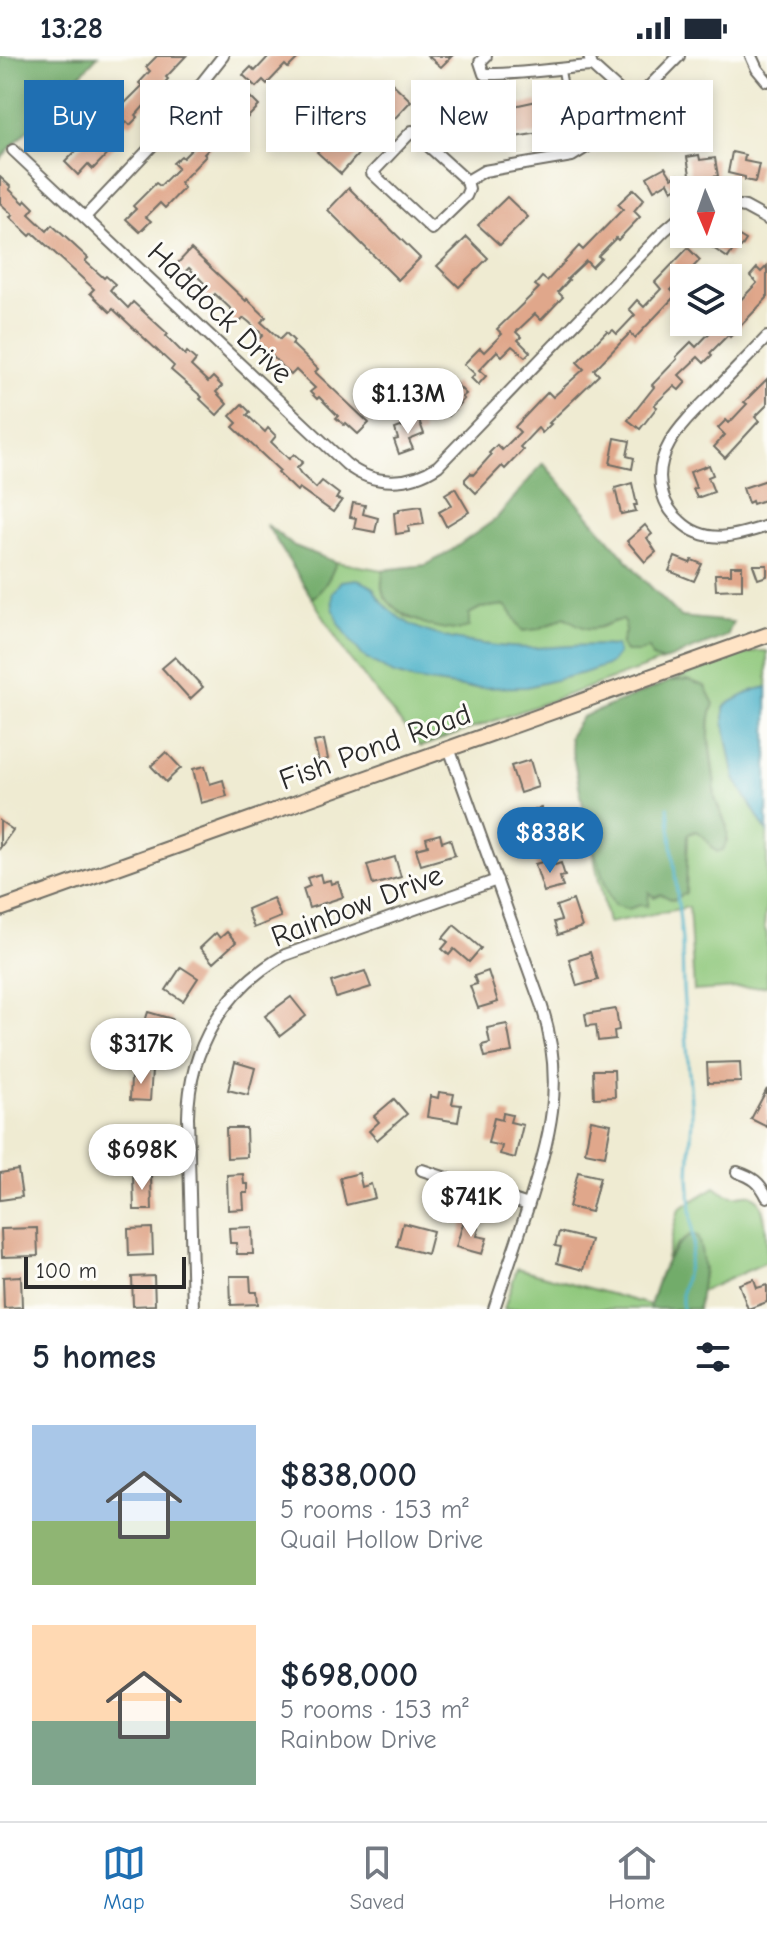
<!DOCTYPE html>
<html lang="en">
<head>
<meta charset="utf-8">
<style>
	body { margin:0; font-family:"Comic Neue",sans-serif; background:#f6f6f7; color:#1f2937; height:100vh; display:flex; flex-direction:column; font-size:30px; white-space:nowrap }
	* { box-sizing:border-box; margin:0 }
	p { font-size:26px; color:#747a83 }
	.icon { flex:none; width:44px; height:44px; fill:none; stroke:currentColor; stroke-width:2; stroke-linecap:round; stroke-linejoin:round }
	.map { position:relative; height:1253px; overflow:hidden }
	.panel { display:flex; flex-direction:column; background:#fff; flex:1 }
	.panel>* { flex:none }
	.banner { position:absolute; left:24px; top:24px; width:720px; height:72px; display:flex; gap:16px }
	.needle { width:52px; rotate:178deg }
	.fabs { position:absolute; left:670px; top:120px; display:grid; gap:16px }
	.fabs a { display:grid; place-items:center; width:72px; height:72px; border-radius:0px; background:#fff; box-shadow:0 4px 12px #0003; font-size:40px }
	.scale { position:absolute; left:24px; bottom:20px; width:162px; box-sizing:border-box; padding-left:8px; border:4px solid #2b2b2b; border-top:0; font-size:22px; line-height:28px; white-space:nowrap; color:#2b2b2b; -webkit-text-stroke:6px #fdfcf7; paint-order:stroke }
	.price { position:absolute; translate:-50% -68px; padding:0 18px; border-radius:28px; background:#fff; color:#222; font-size:26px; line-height:52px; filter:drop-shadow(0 2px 4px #0008) }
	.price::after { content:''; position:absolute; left:50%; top:48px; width:24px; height:18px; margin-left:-12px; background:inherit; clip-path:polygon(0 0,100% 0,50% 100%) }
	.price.on { background:#1f6fb2; color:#fff }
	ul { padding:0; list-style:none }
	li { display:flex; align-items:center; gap:24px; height:200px; padding:0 32px }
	li span { display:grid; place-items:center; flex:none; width:224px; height:160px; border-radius:0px; color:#555 }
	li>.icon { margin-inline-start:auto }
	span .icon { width:96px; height:96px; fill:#fffc; stroke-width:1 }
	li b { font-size:34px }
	h2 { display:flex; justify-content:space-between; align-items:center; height:96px; padding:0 32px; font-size:34px }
	.tag { padding:0 28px; border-radius:0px; background:#fff; box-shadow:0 4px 12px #0003; font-size:28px; line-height:72px }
	.tag.on { background:#1f6fb2; color:#fff }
	.status { display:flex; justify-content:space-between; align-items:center; height:56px; padding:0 40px; background:#fff; direction:ltr }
	.status svg { height:22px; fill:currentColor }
	.tabs { display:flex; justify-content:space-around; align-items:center; height:112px; border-top:2px solid #e0e1e3; background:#fff; font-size:22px; color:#747a83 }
	.tabs a { display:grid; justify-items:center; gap:4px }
	.tabs .on { color:#1f6fb2 }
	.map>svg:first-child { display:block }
	.green { fill:#8ec77a; stroke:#5c7952; stroke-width:2 }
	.forest { fill:#72ac6a; stroke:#4e6c4a; stroke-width:2 }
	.water { fill:#48b0c7; stroke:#3a6e79; stroke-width:2 }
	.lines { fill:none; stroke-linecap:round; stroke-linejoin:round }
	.stream { stroke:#48b0c7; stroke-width:3 }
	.building { fill:#e0a78b }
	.lane-casing { stroke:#706e65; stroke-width:9 }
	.street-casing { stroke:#706e65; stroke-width:14 }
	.secondary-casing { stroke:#706e65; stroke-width:18 }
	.lane { stroke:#fff; stroke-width:5 }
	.street { stroke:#fff; stroke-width:10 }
	.secondary { stroke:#ffe4c6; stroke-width:14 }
	.labels { text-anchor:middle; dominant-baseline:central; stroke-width:6; stroke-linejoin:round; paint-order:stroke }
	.street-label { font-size:30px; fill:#2b2b2b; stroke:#fdfcf7 }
</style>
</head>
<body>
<div class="status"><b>13:28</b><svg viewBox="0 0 49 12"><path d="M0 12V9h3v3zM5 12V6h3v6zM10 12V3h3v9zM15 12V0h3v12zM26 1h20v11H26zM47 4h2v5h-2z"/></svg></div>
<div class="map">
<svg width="767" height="1253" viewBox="0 0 767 1253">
	<rect width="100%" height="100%" fill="#fdfcf7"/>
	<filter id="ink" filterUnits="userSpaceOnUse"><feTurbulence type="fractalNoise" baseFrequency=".0125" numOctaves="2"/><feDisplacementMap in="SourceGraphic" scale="16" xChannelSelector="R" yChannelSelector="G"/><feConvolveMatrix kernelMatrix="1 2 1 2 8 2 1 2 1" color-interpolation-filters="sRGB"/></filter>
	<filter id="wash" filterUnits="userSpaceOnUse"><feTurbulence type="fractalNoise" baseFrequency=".006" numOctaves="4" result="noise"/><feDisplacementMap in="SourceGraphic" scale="32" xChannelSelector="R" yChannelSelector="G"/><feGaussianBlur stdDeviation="1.8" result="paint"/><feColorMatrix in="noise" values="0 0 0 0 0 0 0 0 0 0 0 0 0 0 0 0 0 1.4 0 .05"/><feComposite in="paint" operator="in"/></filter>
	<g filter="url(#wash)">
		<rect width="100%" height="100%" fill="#efebd2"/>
		<!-- green -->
		<g class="green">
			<path d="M336,506L383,514L382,532L388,545L406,561L431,569L469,570V558L480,552L504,549L513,556L518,570L552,568L564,561C572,566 587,573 597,572C607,571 611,564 623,564L626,572L621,589L649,592L652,601L663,605L420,691L346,598L312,542C324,533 331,521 336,506Z"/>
			<polygon points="757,595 767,595 767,844 764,871 767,878 767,930 694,935 689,851 608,867 589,778 609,840 628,853 640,849 649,835 687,797 688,778 696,775 706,780 711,791 727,785 727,770 715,742 715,728 709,682 710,658 688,624 671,625 741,599"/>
			<path d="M715,1131C723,1137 729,1141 739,1140C744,1139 747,1138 752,1139C767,1144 767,1188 767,1206L700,1236L704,1213L697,1180L690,1179L676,1190L666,1203L679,1153Z"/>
			<polygon points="517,1212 650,1249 649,1253 504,1253"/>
		</g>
		<!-- forest -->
		<g class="forest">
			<polygon points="0,0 98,0 0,103"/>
			<path d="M543,407L646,526L681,561L733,566L727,580L663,605L652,601L649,592L640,596H625L621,589L626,573L623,564C612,564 607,570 596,572C585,575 574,566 564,561L539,573L523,575C514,566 515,557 504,549L480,552L469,558V571C468,571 458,574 457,574C434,574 388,558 382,533C381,528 383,520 383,514L426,509L449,496L496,463Z"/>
			<path d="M266,468L292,489L336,506C331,521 324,533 312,542Z"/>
			<path d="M688,624L705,630L714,648C704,671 711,699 714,723C715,729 714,735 715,741C719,763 735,769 723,794L717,796C707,788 708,781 696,775L688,778L686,837L673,844L661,838L654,841L649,836L648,850L640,849L628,853L614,849L609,840L589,778L569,681L582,661L671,625Z"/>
			<path d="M690,1179L697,1180C707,1205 702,1227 698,1253H649C659,1221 663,1200 690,1179Z"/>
		</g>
		<!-- water -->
		<g class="water">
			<path d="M357,523C362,526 369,528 373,532C376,536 377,540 380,543C387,552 397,561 408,567C437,584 495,591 529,592C558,592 586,587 616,590L618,598L610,608L584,617L527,631L468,632L415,624L394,618L363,600L351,585L339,567L333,552L332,537L341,525Z"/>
			<polygon points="767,631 767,776 735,723 724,666 724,652 727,648 754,634"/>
		</g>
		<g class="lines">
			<!-- stream -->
			<polyline class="stream" points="668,751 682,885 683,933 692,1060 689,1120 693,1188 682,1236 682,1253"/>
		</g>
		<g id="blocks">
			<!-- building -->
			<g class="building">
				<polygon points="157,0 186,0 170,17 166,21 168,23 136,59 138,61 130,69 127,66 109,83 115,90 93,113 88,108 78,119 65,106 90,81 88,79 107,59 110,62 142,30 139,27 150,15 146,11"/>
				<polygon points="269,0 300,0 288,12 285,9 267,28 263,24 256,31 243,19 251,11 255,15"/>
				<polygon points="428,0 452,0 441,11"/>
				<polygon points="389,24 411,45 382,76 379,74 341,118 317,96"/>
				<polygon points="444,33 476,61 453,85 422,54"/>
				<polygon points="248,39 259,50 240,69 236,65 204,98 206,100 180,127 184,132 165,152 160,147 146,161 151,165 140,176 126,163 136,153 133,150 156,127 160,130 178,112 173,107 181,100 183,102 202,83 196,78 204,71 206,73 224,54 219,48 227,40 237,50"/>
				<polygon points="537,45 546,76 502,83 496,54"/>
				<polygon points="732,96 745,99 744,105 759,108 755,126 745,124 745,121 728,117"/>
				<polygon points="699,99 700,104 715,102 718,120 691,124 687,101"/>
				<polygon points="665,111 672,122 677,119 682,128 672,134 668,126 654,134 647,121"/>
				<polygon points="0,121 11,131 9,133 24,147 26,144 34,152 29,158 47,175 52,169 88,202 85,205 104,222 106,220 115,228 110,234 128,252 133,246 168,278 166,280 185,299 187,296 196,304 191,310 208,326 213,321 222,330 216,336 227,348 217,359 200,343 202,341 171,314 174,310 113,253 110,256 90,237 94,233 33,177 30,180 10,161 13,159 0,147"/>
				<polygon points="349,132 420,202 398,224 328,154"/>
				<polygon points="634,133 644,143 634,155 640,161 618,184 616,182 598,200 601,202 592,211 586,205 567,223 569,224 558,236 563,241 541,264 535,258 516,276 521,281 518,284 530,296 525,301 512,290 502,300 497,295 479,314 486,320 478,329 471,322 475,318 464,308 480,292 484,296 502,278 497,273 539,232 535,229 542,221 547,225 579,190 583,194 623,153 618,148"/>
				<polygon points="507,141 528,161 500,189 478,169"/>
				<polygon points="718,178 731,185 736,178 746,184 741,192 736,189 728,202 710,190"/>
				<polygon points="467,181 488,202 459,231 437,210"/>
				<polygon points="688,192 700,204 671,234 676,239 635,282 630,277 594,314 599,319 549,367 551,368 542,377 538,372 520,391 523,394 505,413 502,410 476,437 465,426 465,423 471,417 473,419 491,399 489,397 497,389 502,394 520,376 515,371 548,336 553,341 584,313 577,306 607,275 609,277 613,274 617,278 635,259 629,253 637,244 644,251 661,233 655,226"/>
				<polygon points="191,193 246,245 247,243 266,261 261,266 280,283 286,277 294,285 292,288 318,313 315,316 369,367 358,378 346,367 344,369 336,362 338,360 319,341 317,343 310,336 315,332 296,314 291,319 257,285 263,279 249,266 244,262 237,269 228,260 233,255 215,238 210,243 202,235 207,230 189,212 184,217 176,209"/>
				<polygon points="767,210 767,242 730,281 728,279 710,297 712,299 704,307 698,301 679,319 686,326 679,334 674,330 654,349 657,351 640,373 628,364 654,331 652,329 677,303 676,301 691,286 696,291 720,266 728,266 728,257 757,227 750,220 757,212 761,216"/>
				<polygon points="767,323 767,349 755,361 759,365 725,402 714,391 725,379 718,372 726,364 729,367 747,348 744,346"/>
				<polygon points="455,327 466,338 462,341 464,343 448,360 435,347"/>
				<polygon points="242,348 250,356 247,359 265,376 268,372 276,380 271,386 289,403 294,398 303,406 297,412 301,418 316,432 322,425 339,438 336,443 342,444 333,456 299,432 297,435 278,417 280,415 233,371 237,367 230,360"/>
				<polygon points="419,364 424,378 409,384 413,393 399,398 394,384 398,383 395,373"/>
				<polygon points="615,382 630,385 627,400 634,402 632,413 610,408"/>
				<polygon points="709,409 713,419 708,421 714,436 697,442 693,433 696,432 690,416"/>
				<polygon points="767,424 767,443 753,448 752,445 748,447 743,432"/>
				<polygon points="632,427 637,449 634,449 636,455 621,458 615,432"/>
				<polygon points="455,432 469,456 446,470 439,456 452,449 445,438"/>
				<polygon points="353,447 365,449 363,458 378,462 375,476 354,472 356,462 350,461"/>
				<polygon points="421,450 424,468 408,470 409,476 396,478 394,457 399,456 399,453"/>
				<polygon points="645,469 652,478 647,482 656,496 645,506 627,485"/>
				<polygon points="675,501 690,507 692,504 702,508 694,525 669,515"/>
				<polygon points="753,509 767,509 767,520 758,523"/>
				<polygon points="731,510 742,510 742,533 716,534 715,518 731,518"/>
				<polygon points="175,601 203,631 190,643 162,612"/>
				<polygon points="324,684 328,703 319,706 314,686"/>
				<polygon points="166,696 181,712 166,726 151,710"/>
				<polygon points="530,704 538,731 520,737 511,710"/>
				<polygon points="205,710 210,728 223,724 227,740 201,747 193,713"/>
				<polygon points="541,752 549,778 526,786 522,773 529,771 524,757"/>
				<polygon points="0,765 13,774 0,792"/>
				<polygon points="440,778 442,786 450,783 455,799 421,809 416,793 428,790 426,782"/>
				<polygon points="395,801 401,821 373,829 367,809"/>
				<polygon points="553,803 555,809 561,807 565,820 560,821 563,831 544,836 535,808"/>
				<polygon points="320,818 322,826 330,824 331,828 338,826 343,841 309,852 303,833 310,830 307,822"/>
				<polygon points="273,842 281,861 254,872 247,853"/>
				<polygon points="573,844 582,871 558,879 554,866 561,864 556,850"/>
				<polygon points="454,869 481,892 469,906 454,893 449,899 442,893 448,886 443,882"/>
				<polygon points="227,876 236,886 213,907 200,892 216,877 220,882"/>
				<polygon points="590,896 598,924 577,930 569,903"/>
				<polygon points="181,911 198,922 183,945 166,934"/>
				<polygon points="365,915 371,931 336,942 331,926"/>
				<polygon points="488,915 498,946 478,952 470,930 477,928 474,920"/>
				<polygon points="291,941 306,960 280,980 265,960"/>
				<polygon points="616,953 619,974 614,975 615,983 598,985 596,969 587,970 585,958"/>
				<polygon points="148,956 172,963 168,977 159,974 155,986 140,981"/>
				<polygon points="507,968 512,996 485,1001 482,989 490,987 487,972"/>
				<polygon points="235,1006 255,1012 248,1039 228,1034"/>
				<polygon points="740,1006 741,1026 708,1027 707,1007"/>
				<polygon points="138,1014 152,1014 150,1045 130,1044 131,1022 137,1022"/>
				<polygon points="593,1014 614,1014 615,1041 594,1042"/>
				<polygon points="767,1033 767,1071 751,1063"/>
				<polygon points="439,1036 454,1038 452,1048 461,1049 458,1066 427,1061 430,1040 438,1042"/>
				<polygon points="394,1043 407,1058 377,1084 369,1075 379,1066 374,1060"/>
				<polygon points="503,1057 512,1059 510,1066 523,1069 515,1102 500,1098 502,1090 488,1087 494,1062 502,1064"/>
				<polygon points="591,1064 611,1068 605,1100 585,1096"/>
				<polygon points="226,1072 246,1072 247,1101 227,1102"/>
				<polygon points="152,1073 152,1087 144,1087 144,1101 128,1101 127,1074"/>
				<polygon points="18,1114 22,1141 0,1144 0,1117"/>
				<polygon points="578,1116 600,1121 591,1156 569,1151"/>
				<polygon points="359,1117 362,1131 371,1128 375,1142 346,1149 340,1122"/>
				<polygon points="243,1118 244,1128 248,1128 248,1137 243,1137 244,1153 228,1154 227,1119"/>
				<polygon points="133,1119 151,1119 152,1154 134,1154"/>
				<polygon points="403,1167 433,1175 427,1198 397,1190"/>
				<polygon points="463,1167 479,1172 477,1180 487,1182 482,1198 456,1191"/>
				<polygon points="252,1171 253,1198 237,1198 236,1187 230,1187 229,1172"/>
				<polygon points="37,1172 38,1200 2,1201 1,1173"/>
				<polygon points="152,1172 153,1199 129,1200 128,1173"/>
				<polygon points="559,1176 591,1184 583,1214 557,1207 561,1191 555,1190"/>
				<polygon points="21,1220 22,1251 4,1252 3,1221"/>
				<polygon points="154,1220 155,1249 133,1250 132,1221"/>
				<polygon points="230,1220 250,1220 251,1236 257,1236 258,1248 231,1249"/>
				<polygon points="754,1223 757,1232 767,1229 767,1246 748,1253 739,1228"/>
			</g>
		</g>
	</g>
	<g filter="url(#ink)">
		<use href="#blocks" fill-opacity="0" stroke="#706e65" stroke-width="2"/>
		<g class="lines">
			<!-- lane casing -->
			<g class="lane-casing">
				<polyline id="lane" points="561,12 572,73"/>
			</g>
			<!-- street casing -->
			<g class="street-casing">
				<g id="street">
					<path d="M486,0L480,6L484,18C520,19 556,12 592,10L589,0"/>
					<polyline points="751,0 757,13 767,25"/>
					<polyline points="592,10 633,47"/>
					<polygon points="412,75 467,125 469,133 466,140 432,173 372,117"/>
					<path d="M13,94L346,408C373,430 409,430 438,410L664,175L684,158"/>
					<polyline points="467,125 484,115 572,100 596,85 679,0"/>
					<polyline points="728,148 745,151 767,163"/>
					<polyline points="85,161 151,91 223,0"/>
					<path d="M767,281C750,299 732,317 715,335C687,364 649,395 663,439C666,449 672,458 680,465C706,490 737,480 767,470"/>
					<path d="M449,692L542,951C566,1028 550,1080 527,1154C516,1187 505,1220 494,1253"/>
					<polyline points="422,1114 528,1149"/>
					<path d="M737,1116C752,1121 760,1126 767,1141"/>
					<path d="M193,1253L188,1061C189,992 224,933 285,899L497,824"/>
				</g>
			</g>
			<!-- secondary casing -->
			<g class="secondary-casing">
				<polyline id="secondary" points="0,853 767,579"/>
			</g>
			<!-- lane -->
			<use href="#lane" class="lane"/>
			<!-- street -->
			<use href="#street" class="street"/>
			<!-- secondary -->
			<use href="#secondary" class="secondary"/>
		</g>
	</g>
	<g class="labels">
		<!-- street labels -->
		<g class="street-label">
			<text transform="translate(220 257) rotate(44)">Haddock Drive</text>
			<text transform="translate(375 691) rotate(-20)">Fish Pond Road</text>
			<text transform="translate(357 850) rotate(-21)">Rainbow Drive</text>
		</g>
	</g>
</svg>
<div class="fabs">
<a><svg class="needle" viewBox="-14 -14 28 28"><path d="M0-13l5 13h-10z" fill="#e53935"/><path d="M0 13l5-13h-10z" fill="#747a83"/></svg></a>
<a><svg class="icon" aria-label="layers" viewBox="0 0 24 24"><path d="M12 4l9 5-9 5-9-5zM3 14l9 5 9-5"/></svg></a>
</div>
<div class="scale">100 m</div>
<b class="price" style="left:408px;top:380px">$1.13M</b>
<b class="price on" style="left:550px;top:819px">$838K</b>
<b class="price" style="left:141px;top:1030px">$317K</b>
<b class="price" style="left:142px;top:1136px">$698K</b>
<b class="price" style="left:471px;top:1183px">$741K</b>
<div class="banner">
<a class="tag on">Buy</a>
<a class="tag">Rent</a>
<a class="tag">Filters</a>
<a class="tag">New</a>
<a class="tag">Apartment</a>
</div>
</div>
<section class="panel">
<h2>5 homes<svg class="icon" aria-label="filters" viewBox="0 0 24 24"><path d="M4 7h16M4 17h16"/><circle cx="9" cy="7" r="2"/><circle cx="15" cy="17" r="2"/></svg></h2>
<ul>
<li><span style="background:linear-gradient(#a9c7e8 60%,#8fb573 0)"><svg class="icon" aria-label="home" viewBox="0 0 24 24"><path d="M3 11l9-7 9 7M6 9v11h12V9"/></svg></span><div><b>$838,000</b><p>5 rooms · 153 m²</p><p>Quail Hollow Drive</p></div></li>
<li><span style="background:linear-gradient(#ffd9b3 60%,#7fa58c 0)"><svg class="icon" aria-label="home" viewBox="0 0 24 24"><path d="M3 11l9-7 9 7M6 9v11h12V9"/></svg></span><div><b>$698,000</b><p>5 rooms · 153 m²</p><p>Rainbow Drive</p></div></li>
</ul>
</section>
<nav class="tabs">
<a class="on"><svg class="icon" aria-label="map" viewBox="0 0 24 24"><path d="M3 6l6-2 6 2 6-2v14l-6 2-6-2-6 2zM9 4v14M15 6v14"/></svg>Map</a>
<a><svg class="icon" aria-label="saved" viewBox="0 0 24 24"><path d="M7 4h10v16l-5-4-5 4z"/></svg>Saved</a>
<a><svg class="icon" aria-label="home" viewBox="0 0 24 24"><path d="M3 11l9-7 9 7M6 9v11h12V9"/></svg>Home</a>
</nav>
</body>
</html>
